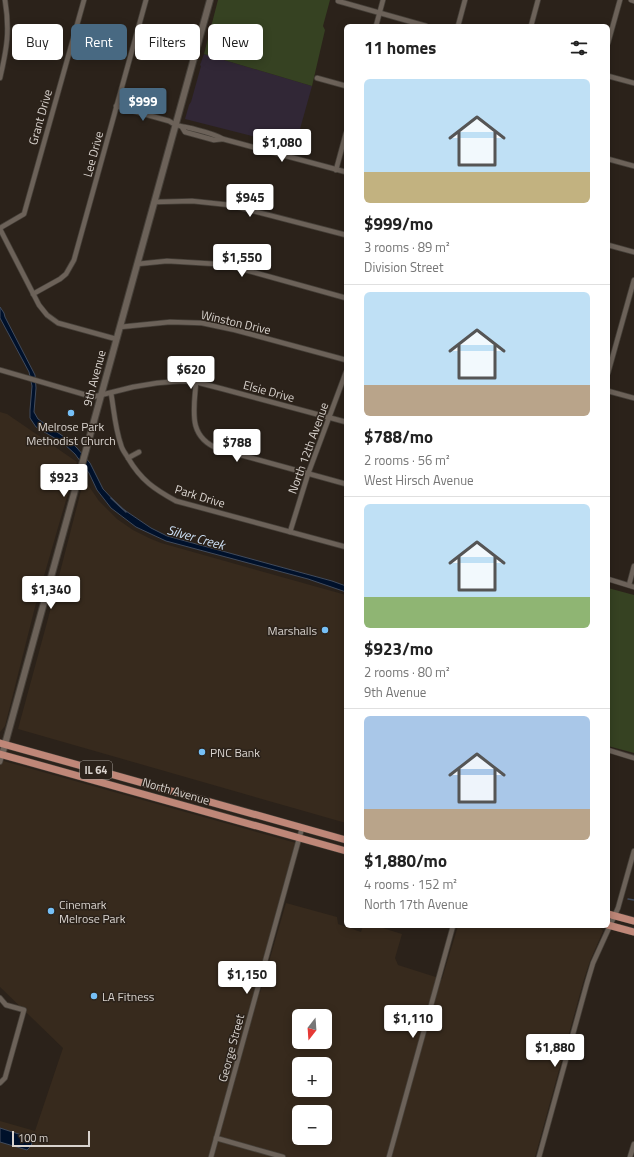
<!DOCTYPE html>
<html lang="en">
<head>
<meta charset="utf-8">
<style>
	body { margin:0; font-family:"Titillium Web",sans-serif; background:#f6f6f6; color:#222; height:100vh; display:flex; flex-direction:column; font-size:15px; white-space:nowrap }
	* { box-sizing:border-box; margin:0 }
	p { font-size:13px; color:#767676 }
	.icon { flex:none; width:22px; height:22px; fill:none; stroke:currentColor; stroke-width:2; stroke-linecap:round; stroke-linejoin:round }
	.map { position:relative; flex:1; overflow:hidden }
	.side { position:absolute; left:344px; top:24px; width:266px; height:904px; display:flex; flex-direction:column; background:#fff; border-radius:6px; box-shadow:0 2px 10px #0003 }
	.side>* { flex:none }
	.guide { position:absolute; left:12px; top:24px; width:272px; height:36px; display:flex; gap:8px }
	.needle { width:26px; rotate:197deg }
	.fabs { position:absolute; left:292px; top:1009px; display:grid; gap:8px }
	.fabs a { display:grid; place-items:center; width:40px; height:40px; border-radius:6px; background:#fff; box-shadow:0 2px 10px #0003; font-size:20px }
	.scale { position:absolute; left:12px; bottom:10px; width:78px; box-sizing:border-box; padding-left:4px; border:2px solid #d9d3ce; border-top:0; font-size:11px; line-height:14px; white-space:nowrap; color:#d9d3ce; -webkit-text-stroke:3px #2b221a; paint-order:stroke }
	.price { position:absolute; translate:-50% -34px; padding:0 9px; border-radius:4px; background:#fff; color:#222; font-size:13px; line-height:26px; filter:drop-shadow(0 1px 2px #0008) }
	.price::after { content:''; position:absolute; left:50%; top:24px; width:12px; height:9px; margin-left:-6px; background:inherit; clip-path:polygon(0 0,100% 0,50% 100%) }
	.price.selected { background:#486982; color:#fff }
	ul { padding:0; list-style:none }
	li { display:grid; align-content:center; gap:8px; height:212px; padding:0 20px }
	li+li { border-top:1px solid #e0e0e0 }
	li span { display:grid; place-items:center; height:124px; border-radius:6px; color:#555 }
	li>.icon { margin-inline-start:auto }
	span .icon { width:72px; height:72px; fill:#fffc; stroke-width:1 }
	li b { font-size:17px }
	h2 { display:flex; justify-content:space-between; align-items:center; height:48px; padding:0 20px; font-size:17px }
	.pill { padding:0 14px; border-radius:6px; background:#fff; box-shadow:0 2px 10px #0003; font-size:14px; line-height:36px }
	.pill.selected { background:#486982; color:#fff }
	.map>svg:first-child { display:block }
	.built { fill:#372a1d; fill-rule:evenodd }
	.education { fill:#312736 }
	.green { fill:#364222 }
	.water { fill:#00112b; stroke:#414b5c }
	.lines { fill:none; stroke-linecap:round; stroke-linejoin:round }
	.stream { stroke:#414b5c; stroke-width:1.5 }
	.street-casing { stroke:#464039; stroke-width:6 }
	.secondary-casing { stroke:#464039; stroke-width:8 }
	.primary-casing { stroke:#464039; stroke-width:8 }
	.street { stroke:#6c6259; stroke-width:4.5 }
	.secondary { stroke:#6c6259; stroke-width:6 }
	.primary { stroke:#bf8778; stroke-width:7 }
	.poi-dot { fill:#76c0f7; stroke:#2b221a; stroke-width:1.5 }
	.labels { text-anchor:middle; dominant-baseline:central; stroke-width:3; stroke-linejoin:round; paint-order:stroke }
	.shield { fill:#2b221a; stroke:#a59e98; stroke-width:1 }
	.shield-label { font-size:11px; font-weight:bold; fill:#d9d3ce }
	.street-label { font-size:12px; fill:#d9d3ce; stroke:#2b221a }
	.poi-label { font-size:12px; fill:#d9d3ce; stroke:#2b221a; text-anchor:start }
	.water-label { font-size:13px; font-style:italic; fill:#cfe3f9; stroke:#2b221a }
</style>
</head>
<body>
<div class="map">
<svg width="634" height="1157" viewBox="0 0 634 1157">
	<rect width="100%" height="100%" fill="#2b221a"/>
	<!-- built -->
	<g class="built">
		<polygon points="0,412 7,414 77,462 35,607 5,726 0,732"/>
		<polygon points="84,479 99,501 117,519 133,530 149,538 161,543 346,595 346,823 18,729 49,615"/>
		<path d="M0,760L296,843L256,993H260L286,903L337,917L338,924L361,932L363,926H376L402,934L395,958L398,965L442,979L458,926H595L599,927L603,931L590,961L584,979L535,1157H0V1121L35,1131L63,1048L0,987ZM299,1016H325V1042H299ZM299,1064H325V1090H299ZM299,1112H325V1138H299Z"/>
	</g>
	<!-- education -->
	<polygon class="education" points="204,54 312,86 295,147 185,119 189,105 191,102 201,66 200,65"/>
	<!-- green -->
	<g class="green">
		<polygon points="218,0 330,0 323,26 325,30 312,86 204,54"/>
		<polygon points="608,588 634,595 634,753 608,746"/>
	</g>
	<!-- water -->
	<g class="water">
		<polygon points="0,307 4,313 5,317 35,375 36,388 34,412 38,419 70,441 77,448 90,463 103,489 120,507 151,528 167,536 332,581 346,586 346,592 308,579 166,541 136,527 111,508 97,490 89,473 75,454 63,443 36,427 30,418 30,410 32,386 29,372 0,318"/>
		<polygon points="0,1128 31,1138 33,1140 31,1146 27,1150 0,1142"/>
	</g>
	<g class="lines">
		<!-- stream -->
		<g class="stream">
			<polyline points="111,498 126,512"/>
			<polyline points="628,899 634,900"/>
		</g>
		<!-- street casing -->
		<g class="street-casing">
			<g id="street">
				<polyline points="631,0 634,1"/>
				<polyline points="338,1 426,26"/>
				<polyline points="376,26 383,0"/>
				<polyline points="458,26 465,0"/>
				<polyline points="531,26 538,0"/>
				<polyline points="608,43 620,0"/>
				<polyline points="608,76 634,83"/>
				<path d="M0,78C7,48 10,31 5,0"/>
				<polyline points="317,78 346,86"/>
				<path d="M116,106L169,121C179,128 180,125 190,128C201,131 213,133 223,139L346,172"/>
				<polyline points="182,127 185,132 214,140 223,139"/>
				<polyline points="608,159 634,166"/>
				<polyline points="336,170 346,133"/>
				<polyline points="154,202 192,201 230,205 346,235"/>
				<polyline points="0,228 24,214 84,0"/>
				<polyline points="0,229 39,305 47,315 58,323 116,339"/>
				<polyline points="608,245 634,252"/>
				<polyline points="137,264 167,261 217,264 238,268 346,298"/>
				<polyline points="33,294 60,279 66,274 74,260 146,0"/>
				<polyline points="120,327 170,322 202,323 235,330 346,360"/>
				<polyline points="0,370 93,397 133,387 157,383 182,381 196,382 223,389 346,422"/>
				<polyline points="608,373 634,280"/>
				<path d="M196,382C194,410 187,437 219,449L346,484"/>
				<polyline points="608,391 634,398"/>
				<path d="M111,393C114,410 115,428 121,445C122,450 126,454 128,458C141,480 154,489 176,501L346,547"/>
				<polyline points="128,458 139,452"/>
				<polyline points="290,532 308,474 346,372"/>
				<polyline points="608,579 634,587"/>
				<polyline points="629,585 634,566"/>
				<polyline points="608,750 634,758"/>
				<polyline points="0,762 2,755"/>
				<polyline points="0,998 6,1005 24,1010 5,1078 0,1083"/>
				<polyline points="216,1138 283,1157"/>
				<polyline points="211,1157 302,828"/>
				<polyline points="389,1157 453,926"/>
				<polyline points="539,1157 587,983 593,963 618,908 634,851"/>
				<polyline points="630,1157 634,1144"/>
			</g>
		</g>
		<!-- secondary casing -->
		<g class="secondary-casing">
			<polyline id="secondary" points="2,755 210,0"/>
		</g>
		<!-- primary casing -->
		<g class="primary-casing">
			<g id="primary">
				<polyline points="0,743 346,840"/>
				<polyline points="0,754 346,851"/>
				<polyline points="608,914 634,921"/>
				<polyline points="608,925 634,932"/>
			</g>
		</g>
		<!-- street -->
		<use href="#street" class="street"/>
		<!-- secondary -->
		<use href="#secondary" class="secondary"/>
		<!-- primary -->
		<use href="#primary" class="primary"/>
	</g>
	<!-- markers -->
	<g class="poi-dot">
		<circle cx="71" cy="413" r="4"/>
		<circle cx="325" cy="630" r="4"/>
		<circle cx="202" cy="752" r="4"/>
		<circle cx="51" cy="911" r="4"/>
		<circle cx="94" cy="996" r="4"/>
	</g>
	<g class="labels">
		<!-- shield labels -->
		<rect class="shield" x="80" y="761" width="32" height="18" rx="3"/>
		<g class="shield-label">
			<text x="96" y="770">IL 64</text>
		</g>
		<!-- street labels -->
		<g class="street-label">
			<text transform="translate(40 117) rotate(-74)">Grant Drive</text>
			<text transform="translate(93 154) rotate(-75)">Lee Drive</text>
			<text transform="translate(236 322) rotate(13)">Winston Drive</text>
			<text transform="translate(94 378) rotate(-75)">9th Avenue</text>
			<text transform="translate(269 391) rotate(15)">Elsie Drive</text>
			<text transform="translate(308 448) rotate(-70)">North 12th Avenue</text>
			<text transform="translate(200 496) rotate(17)">Park Drive</text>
			<text transform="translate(176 791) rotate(16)">North Avenue</text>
			<text transform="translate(231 1048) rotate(-75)">George Street</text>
		</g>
		<!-- poi labels -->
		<g class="poi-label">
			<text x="71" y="426" text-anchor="middle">Melrose Park<tspan x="71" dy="14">Methodist Church</tspan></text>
			<text x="317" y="630" text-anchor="end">Marshalls</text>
			<text x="210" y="752">PNC Bank</text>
			<text x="59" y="904">Cinemark<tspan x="59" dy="14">Melrose Park</tspan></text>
			<text x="102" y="996">LA Fitness</text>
		</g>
		<!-- water labels -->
		<g class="water-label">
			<text transform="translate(196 537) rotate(16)">Silver Creek</text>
		</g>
	</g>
</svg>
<div class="fabs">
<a><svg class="needle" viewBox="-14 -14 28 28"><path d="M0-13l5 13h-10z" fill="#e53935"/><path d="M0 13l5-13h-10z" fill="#767676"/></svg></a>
<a>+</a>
<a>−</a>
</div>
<div class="scale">100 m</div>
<b class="price selected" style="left:143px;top:122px">$999</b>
<b class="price" style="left:282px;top:163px">$1,080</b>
<b class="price" style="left:250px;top:218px">$945</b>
<b class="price" style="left:242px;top:278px">$1,550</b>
<b class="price" style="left:191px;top:390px">$620</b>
<b class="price" style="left:237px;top:463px">$788</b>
<b class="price" style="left:64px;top:498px">$923</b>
<b class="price" style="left:51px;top:610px">$1,340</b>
<b class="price" style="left:247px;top:995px">$1,150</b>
<b class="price" style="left:413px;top:1039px">$1,110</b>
<b class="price" style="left:555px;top:1068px">$1,880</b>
<div class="guide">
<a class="pill">Buy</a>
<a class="pill selected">Rent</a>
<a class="pill">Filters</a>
<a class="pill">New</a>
</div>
<section class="side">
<h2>11 homes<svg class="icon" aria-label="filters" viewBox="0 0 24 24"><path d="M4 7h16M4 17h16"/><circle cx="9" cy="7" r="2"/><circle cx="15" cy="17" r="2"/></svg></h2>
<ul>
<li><span style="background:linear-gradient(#bfe0f5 75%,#c2b280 0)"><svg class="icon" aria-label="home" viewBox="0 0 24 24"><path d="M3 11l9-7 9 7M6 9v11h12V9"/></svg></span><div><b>$999/mo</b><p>3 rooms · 89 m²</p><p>Division Street</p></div></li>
<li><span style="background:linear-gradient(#bfe0f5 75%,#b9a48a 0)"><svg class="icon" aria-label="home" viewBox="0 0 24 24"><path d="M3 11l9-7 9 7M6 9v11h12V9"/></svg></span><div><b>$788/mo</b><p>2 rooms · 56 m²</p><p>West Hirsch Avenue</p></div></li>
<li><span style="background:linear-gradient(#bfe0f5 75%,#8fb573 0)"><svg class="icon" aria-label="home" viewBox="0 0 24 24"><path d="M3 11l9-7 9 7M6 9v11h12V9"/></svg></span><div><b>$923/mo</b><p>2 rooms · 80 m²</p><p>9th Avenue</p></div></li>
<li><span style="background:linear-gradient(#a9c7e8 75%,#b9a48a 0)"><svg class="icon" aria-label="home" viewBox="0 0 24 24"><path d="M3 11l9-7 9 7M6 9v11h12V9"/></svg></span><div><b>$1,880/mo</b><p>4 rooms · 152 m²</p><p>North 17th Avenue</p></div></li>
</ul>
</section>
</div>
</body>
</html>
